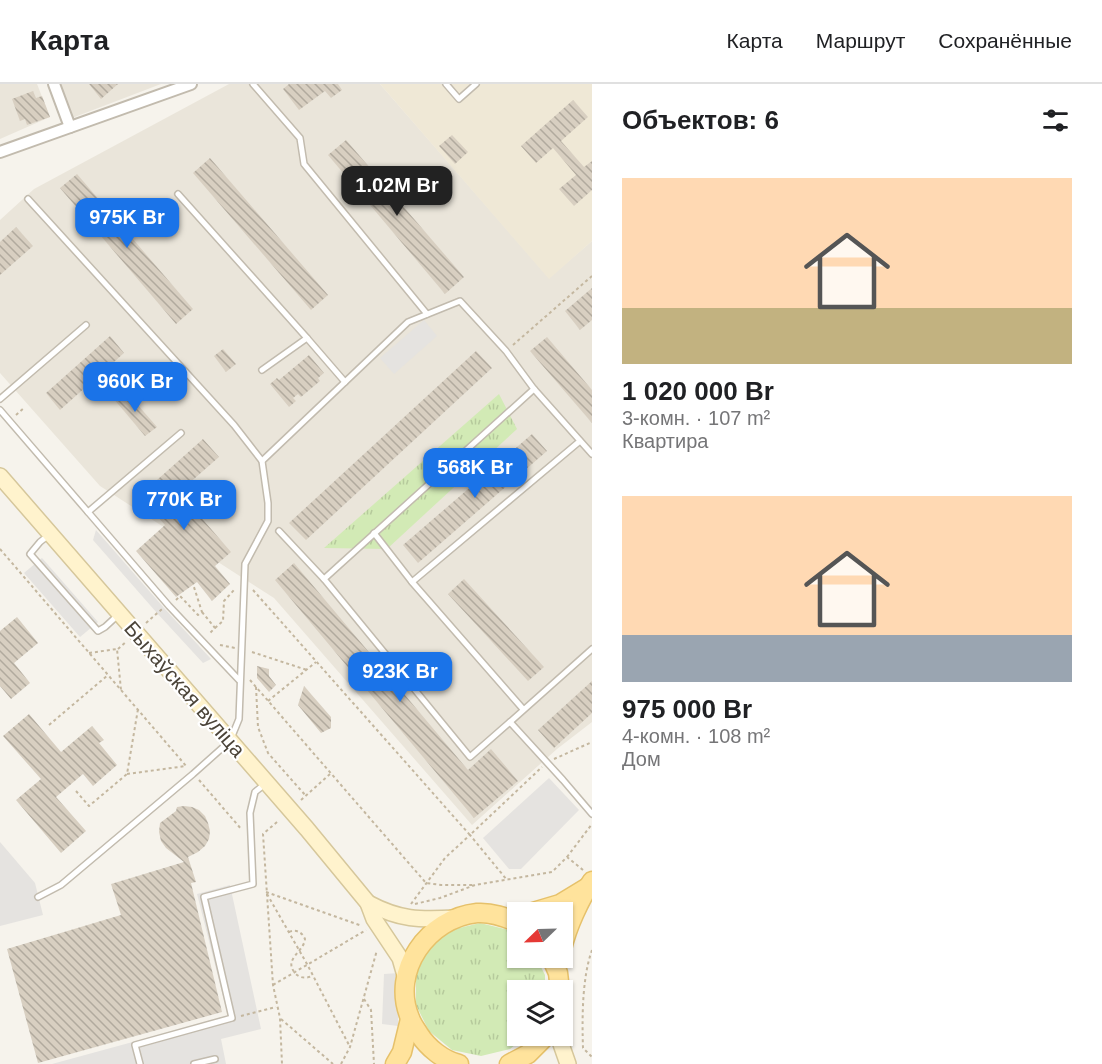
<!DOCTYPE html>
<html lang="ru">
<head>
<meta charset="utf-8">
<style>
	body { margin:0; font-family:Helvetica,sans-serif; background:#f2f2f2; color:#202124; height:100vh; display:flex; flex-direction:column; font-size:22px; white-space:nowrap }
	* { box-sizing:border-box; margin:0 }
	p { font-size:20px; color:#757577 }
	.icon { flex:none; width:33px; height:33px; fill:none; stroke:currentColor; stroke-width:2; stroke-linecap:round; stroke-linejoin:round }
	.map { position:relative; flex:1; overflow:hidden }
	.sheet { display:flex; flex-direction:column; background:#fff; width:510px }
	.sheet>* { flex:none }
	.needle { width:39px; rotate:247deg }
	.buttons { position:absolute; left:507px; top:818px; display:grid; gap:12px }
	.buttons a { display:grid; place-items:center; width:66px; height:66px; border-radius:0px; background:#fff; box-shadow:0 2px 4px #0004; font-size:30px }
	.price { position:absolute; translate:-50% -51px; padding:0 14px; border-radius:12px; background:#1a73e8; color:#fff; font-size:20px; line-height:39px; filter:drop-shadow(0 2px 3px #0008) }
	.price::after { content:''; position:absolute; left:50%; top:36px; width:18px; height:14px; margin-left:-9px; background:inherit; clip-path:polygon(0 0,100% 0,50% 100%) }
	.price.on { background:#222; color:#fff }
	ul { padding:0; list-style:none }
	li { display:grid; align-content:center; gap:12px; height:318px; padding:0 30px }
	li span { display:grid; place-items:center; height:186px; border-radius:0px; color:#555 }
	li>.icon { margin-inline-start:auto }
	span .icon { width:108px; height:108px; fill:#fffc; stroke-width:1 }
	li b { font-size:26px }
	h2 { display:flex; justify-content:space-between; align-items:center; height:72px; padding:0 30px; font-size:26px }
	header { display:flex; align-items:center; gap:36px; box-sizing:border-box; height:84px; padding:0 30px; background:#fff; border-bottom:2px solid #e0e0e0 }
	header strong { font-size:28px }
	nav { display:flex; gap:33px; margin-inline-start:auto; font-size:21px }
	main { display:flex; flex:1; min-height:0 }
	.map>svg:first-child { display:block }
	.residential { fill:#eae5da }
	.education { fill:#efe8d6 }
	.grass { fill:url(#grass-tufts) }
	.parking { fill:#e5e3e0 }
	.building { fill:url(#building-back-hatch) }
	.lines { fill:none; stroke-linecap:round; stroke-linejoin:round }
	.lane-casing { stroke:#c2bbae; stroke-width:8 }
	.street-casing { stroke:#c2bbae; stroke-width:14 }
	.secondary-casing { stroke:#d6c79b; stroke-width:18 }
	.primary-casing { stroke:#e6c16a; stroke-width:21 }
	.path { stroke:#c4b79f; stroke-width:2; stroke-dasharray:3 3; stroke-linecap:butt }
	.lane { stroke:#fff; stroke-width:5 }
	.street { stroke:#fff; stroke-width:10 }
	.secondary { stroke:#fff3cd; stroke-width:15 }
	.primary { stroke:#ffe39c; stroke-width:18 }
	.labels { text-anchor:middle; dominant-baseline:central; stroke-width:4.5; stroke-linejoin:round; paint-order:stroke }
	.street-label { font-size:21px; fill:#4b4439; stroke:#fff }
</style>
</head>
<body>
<header>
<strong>Карта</strong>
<nav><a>Карта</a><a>Маршрут</a><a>Сохранённые</a></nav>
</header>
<main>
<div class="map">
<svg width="592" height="980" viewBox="0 0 592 980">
	<defs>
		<pattern id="grass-tufts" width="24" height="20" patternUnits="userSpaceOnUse" patternTransform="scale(1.5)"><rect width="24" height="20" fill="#d2eab5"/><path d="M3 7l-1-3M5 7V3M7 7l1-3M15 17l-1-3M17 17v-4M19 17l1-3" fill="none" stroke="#b6ca9c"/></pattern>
		<pattern id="building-back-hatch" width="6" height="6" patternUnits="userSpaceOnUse" patternTransform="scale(1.5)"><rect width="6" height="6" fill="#d8cfc1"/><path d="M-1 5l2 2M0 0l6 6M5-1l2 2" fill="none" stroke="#b1aa9e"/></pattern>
	</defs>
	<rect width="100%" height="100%" fill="#f6f3ec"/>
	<!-- residential -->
	<g class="residential">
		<polygon points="0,0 37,0 50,33 0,55"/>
		<polygon points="61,0 161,0 72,34"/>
		<polygon points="229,0 380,0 549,194 592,157 592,638 557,665 472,741 274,514 100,402 0,289 0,136 34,105"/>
	</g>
	<!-- education -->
	<polygon class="education" points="380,0 592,0 592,157 549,195"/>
	<!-- grass -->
	<g class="grass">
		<polygon points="499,310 517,345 387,465 324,464"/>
		<polygon points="480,839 509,846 517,853 518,873 536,873 545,891 545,906 518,906 518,951 527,951 510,965 481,972 452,966 429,947 416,921 416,891 428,865 451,846"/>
	</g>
	<!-- parking -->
	<g class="parking">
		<polygon points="424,236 437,252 394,290 380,274"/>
		<polygon points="96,446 164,524 211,575 203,579 157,529 93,456"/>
		<polygon points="42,474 98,538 80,553 24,489"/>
		<polygon points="549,694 579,726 521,785 509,785 483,754"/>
		<polygon points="0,758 35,799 43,831 0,842"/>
		<polygon points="230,801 261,945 221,955 226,980 52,980 228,932 197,810"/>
		<polygon points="399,889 398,942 382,940 384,890"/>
	</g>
	<!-- building -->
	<g class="building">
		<polygon points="89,0 118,0 101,15"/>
		<polygon points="289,0 338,0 342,6 331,14 325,7 299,26 283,5"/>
		<polygon points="33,7 36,14 42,12 50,33 27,41 25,35 20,37 12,15"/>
		<polygon points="573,16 588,33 561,57 584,83 592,77 592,106 574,122 559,105 576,91 553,64 536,79 521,62"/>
		<polygon points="452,51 468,68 455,80 439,62"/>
		<polygon points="346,56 464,193 445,210 328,71"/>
		<polygon points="210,74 328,211 311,226 193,89"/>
		<polygon points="77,90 193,225 176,240 60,104"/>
		<polygon points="16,143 33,162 0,191 0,158"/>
		<polygon points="592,204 592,236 580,246 565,227"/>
		<polygon points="110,252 124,269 60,326 46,309"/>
		<polygon points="547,253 592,306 592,339 530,267"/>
		<polygon points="223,265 236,280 226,288 214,272"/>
		<polygon points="476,267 492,284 306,456 289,439"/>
		<polygon points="309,271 324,289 318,294 320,297 301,313 298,310 293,314 296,317 289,323 270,300 277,294 279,296"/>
		<polygon points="124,305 157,343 145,352 113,314"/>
		<polygon points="532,350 547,367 418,479 403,461"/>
		<polygon points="203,355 219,373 179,408 231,468 215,482 230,500 212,517 197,498 176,513 136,467 165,441 139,412"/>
		<polygon points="294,479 468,686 491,665 518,697 474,734 275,496"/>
		<polygon points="464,495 544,583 528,597 448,510"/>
		<polygon points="17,533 38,559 14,579 30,599 11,615 0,602 0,547"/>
		<polygon points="257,582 269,585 269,592 276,601 269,608 257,594"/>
		<polygon points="592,597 592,629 554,664 538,646"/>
		<polygon points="304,602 331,633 331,644 321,649 298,621"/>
		<polygon points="29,630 61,668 92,642 104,656 99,659 117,681 93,702 83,690 56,713 86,747 61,769 16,716 41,695 3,652"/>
		<polygon points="184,722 192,723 199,726 205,732 208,739 210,747 209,755 205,762 198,768 188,773 196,798 191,799 222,928 38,979 7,865 121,831 111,800 184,778 166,764 161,757 159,748 160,739 176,727 177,723"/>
	</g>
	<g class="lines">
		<!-- lane casing -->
		<g class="lane-casing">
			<g id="lane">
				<polyline points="253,0 300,54 304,80 427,230"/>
				<polyline points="446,0 459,15 476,0"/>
				<polyline points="178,110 307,254"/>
				<polyline points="28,115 234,341 262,377"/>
				<polyline points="262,286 307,254 345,298"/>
				<polyline points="0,315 86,241"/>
				<polyline points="0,326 88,428 181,349"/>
				<polyline points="88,428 169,522 239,596"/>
				<polyline points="279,447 324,495 470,673 510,638 563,696 592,730"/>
				<polyline points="374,449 412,498 523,625"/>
				<polyline points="50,450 40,458 30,470 98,547 105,543 118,531"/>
				<polyline points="324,495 534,305"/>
				<polyline points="412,498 580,357"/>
				<polyline points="510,638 592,565"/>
				<polyline points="38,813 61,801 193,690 230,657 239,635 245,480 268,437 268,419 262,377 408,238 460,217 506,267 534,305 592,370"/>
				<polyline points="140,980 135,961 232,934 204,813 253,800 250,729 255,708 265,700"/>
				<polyline points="194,980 215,975"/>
			</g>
		</g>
		<!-- street casing -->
		<g class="street-casing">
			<g id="street">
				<polyline points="54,0 70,43"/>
				<polyline points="0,68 191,0"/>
			</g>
		</g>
		<!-- secondary casing -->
		<g class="secondary-casing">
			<g id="secondary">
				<polyline points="0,392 307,745 368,819 374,835 400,874 406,895"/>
				<path d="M368,819C400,836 419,836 455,834"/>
				<polyline points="560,951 561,960 568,980"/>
			</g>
		</g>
		<!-- primary casing -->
		<g class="primary-casing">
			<g id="primary">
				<polyline points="533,828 560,820 588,803"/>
				<path d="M562,865C567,843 580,815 592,797"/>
				<polyline points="551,873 558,889 560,906"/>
				<polyline points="395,980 402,968 410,935"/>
				<path d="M459,980C443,976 428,964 419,950C416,945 412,940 410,934C390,887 428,834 477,829C492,828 505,833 518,839"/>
				<polyline points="509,980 528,970 547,951"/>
			</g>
		</g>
		<!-- path -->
		<g class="path">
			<polyline points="513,261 592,192"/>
			<polyline points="16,331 24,324"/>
			<polyline points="0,465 187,683"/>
			<polyline points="253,506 470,751 542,683"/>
			<polyline points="176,516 180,512 198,531 202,528 193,500"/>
			<polyline points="202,528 215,544 209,550"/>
			<polyline points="146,539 162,525"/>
			<polyline points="215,544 223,537 224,517 234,506"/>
			<polyline points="220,561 235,564"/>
			<polyline points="118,565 127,557"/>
			<polyline points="252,568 307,586"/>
			<polyline points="89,569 117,565 121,606"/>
			<polyline points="250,596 426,799 441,801 475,801"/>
			<polyline points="256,603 258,643 268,669 306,712"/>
			<polyline points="268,617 316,578"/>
			<polyline points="49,641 108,591"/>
			<polyline points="554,675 592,658"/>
			<polyline points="127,690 186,682"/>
			<polyline points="199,696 242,746"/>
			<polyline points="76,707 89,722 127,690 138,625"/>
			<polyline points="301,716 330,690"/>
			<polyline points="277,738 263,750 273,901 280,934 282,980"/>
			<polyline points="567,773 592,740"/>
			<polyline points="266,808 362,842"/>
			<polyline points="267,810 307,880 350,963"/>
			<polyline points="411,820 445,774 470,751 507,796"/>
			<polyline points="415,820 440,814 475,801 552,788 567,773 583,786"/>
			<path d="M289,848C296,845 302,848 305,855C304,868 283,875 295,889C300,895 307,894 313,892"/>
			<path d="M592,866C582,894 582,934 583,964L592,973"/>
			<polyline points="273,901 366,846"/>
			<polyline points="364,915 371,926 374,980"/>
			<polyline points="241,932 276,923"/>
			<polyline points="281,935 333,980"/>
			<polyline points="341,980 350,963 377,866"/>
		</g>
		<!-- lane -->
		<use href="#lane" class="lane"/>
		<!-- street -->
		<use href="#street" class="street"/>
		<!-- secondary -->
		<use href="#secondary" class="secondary"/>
		<!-- primary -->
		<use href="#primary" class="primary"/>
	</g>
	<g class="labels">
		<!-- street labels -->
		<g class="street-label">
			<text transform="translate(185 605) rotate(49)">Быхаўская вуліца</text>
		</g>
	</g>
</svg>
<div class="buttons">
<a><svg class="needle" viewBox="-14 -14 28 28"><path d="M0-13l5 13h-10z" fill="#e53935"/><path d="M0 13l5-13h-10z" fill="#757577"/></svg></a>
<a><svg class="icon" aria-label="layers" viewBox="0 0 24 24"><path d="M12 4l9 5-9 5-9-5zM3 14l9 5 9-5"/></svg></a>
</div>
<b class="price on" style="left:397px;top:133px">1.02M Br</b>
<b class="price" style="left:127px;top:165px">975K Br</b>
<b class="price" style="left:135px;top:329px">960K Br</b>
<b class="price" style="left:475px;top:415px">568K Br</b>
<b class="price" style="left:184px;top:447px">770K Br</b>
<b class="price" style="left:400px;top:619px">923K Br</b>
</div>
<section class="sheet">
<h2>Объектов: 6<svg class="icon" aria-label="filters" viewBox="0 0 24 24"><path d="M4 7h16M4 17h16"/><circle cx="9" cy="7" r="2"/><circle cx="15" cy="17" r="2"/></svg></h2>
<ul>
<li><span style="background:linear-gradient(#ffd9b3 70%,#c2b280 0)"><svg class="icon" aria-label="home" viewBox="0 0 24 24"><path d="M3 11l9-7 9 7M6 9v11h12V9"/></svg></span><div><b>1 020 000 Br</b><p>3-комн. · 107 m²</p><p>Квартира</p></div></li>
<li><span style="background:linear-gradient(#ffd9b3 75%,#9aa5b1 0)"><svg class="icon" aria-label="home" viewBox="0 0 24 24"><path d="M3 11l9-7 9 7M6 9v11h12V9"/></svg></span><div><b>975 000 Br</b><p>4-комн. · 108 m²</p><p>Дом</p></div></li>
</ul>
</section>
</main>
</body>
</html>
